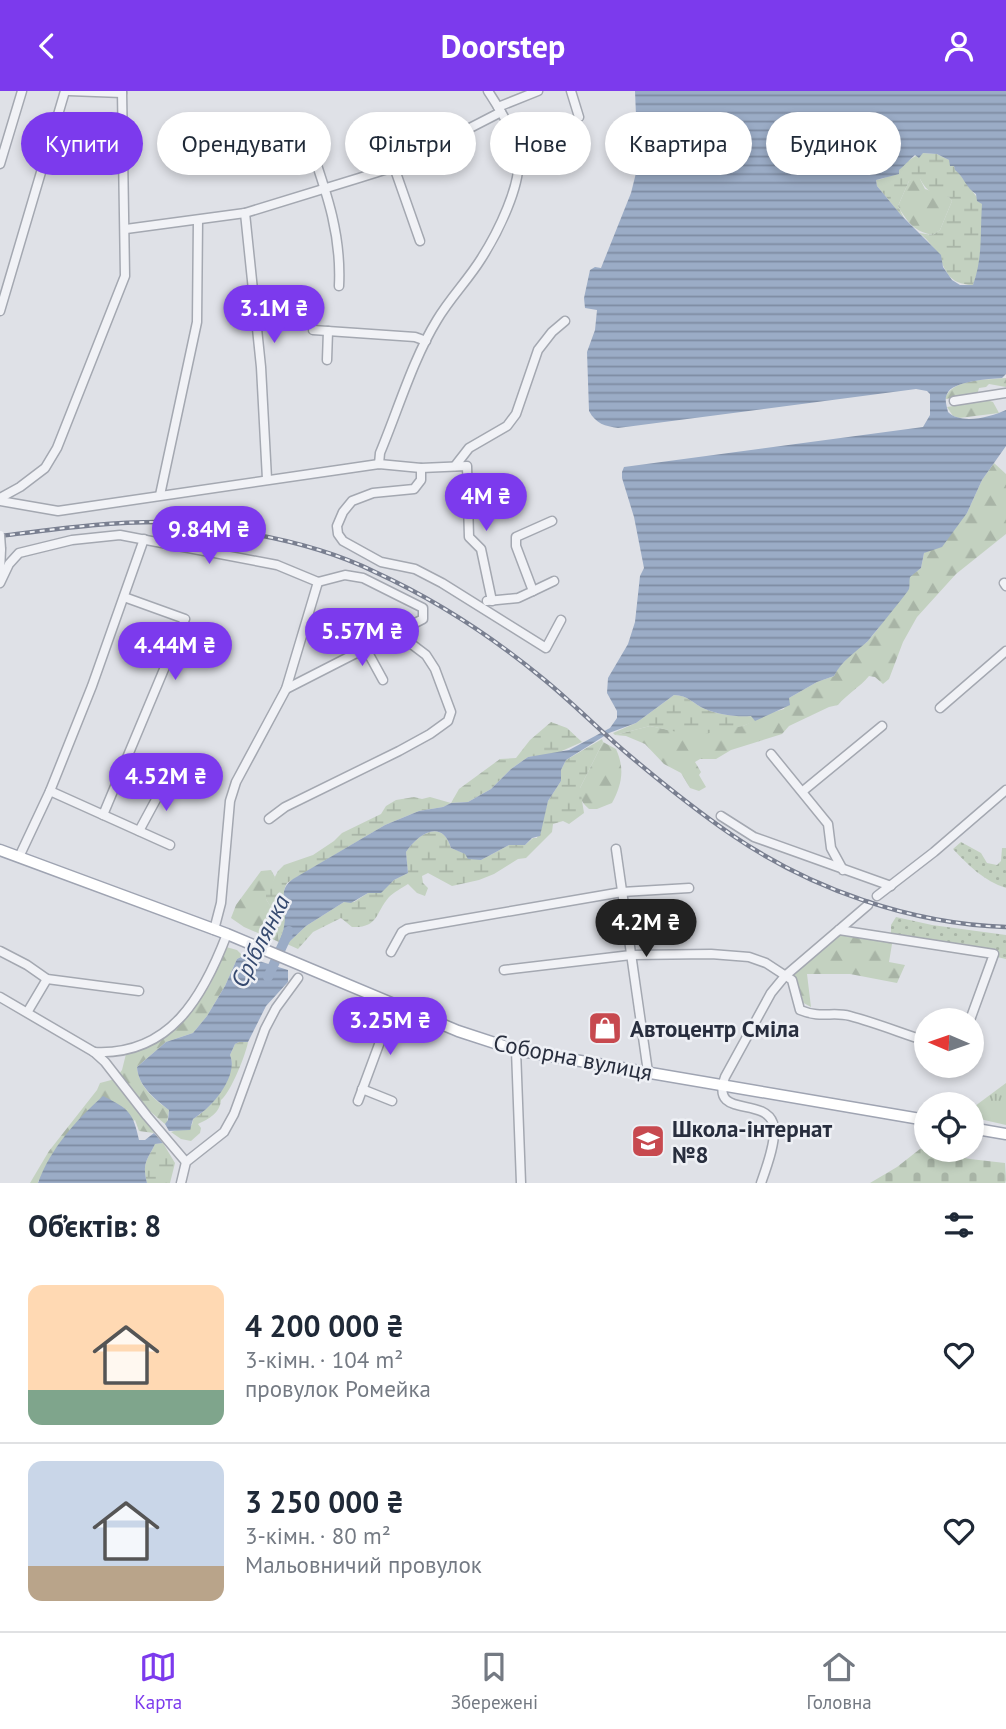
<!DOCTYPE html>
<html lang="uk">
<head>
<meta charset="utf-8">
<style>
	body { margin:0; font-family:"PT Sans",sans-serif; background:#f6f6f7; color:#1f2937; height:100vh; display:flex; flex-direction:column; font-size:26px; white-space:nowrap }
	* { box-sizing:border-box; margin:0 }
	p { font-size:23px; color:#747a83 }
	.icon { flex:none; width:38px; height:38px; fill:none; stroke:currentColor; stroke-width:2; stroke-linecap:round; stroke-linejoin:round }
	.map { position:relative; height:1092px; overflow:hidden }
	.panel { display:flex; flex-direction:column; background:#fff; flex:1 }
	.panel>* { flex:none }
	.top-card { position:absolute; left:21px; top:21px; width:964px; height:63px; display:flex; gap:14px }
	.needle { width:46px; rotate:272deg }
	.tools { position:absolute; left:914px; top:917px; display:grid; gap:14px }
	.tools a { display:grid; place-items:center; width:70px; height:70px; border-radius:50%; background:#fff; box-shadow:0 4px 10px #0003; font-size:35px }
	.price { position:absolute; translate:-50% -60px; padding:0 16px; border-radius:24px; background:#7c3aed; color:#fff; font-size:23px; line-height:46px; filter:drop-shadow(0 2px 4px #0008) }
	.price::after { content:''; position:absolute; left:50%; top:42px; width:21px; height:16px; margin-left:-10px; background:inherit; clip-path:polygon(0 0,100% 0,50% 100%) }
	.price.selected { background:#222; color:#fff }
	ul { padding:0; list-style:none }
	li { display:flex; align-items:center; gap:21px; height:175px; padding:0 28px }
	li+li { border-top:2px solid #e0e1e3 }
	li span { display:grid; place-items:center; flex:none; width:196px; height:140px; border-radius:14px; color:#555 }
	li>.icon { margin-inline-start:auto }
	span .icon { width:84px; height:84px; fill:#fffc; stroke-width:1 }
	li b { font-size:30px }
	h2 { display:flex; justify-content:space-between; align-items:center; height:84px; padding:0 28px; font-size:30px }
	.tag { padding:0 24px; border-radius:32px; background:#fff; box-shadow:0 4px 10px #0003; font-size:24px; line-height:63px }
	.tag.selected { background:#7c3aed; color:#fff }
	header { display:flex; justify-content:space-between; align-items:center; height:91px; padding:0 28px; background:#7c3aed; color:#fff; font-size:32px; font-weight:600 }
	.tabs { display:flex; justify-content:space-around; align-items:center; height:98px; border-top:2px solid #e0e1e3; background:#fff; font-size:19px; color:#747a83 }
	.tabs a { display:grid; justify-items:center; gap:4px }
	.tabs .selected { color:#7c3aed }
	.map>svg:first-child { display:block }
	.grass { fill:url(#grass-tufts) }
	.forest { fill:url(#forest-firs) }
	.wetland { fill:url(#wetland-marsh) }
	.cemetery { fill:url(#cemetery-stones) }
	.park { fill:url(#park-dots) }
	.water { fill:url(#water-rules); fill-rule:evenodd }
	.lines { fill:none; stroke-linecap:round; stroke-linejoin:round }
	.river { stroke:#9bacc6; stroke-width:10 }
	.minor-casing { stroke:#a4a8b1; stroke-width:11 }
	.major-casing { stroke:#9fa4b2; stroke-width:13 }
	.minor { stroke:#f1f2f6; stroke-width:8 }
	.major { stroke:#fff; stroke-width:10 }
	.rail-casing { stroke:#797f90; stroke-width:4.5 }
	.rail { stroke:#eef0f5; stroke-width:2; stroke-dasharray:5; stroke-linecap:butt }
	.minor-bridge-casing { stroke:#a4a8b1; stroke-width:11; stroke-linecap:butt }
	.minor-bridge { stroke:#f1f2f6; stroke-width:8 }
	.labels { text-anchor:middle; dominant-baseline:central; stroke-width:5; stroke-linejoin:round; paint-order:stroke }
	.poi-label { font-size:23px; font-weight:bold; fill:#282e3e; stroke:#eef0f5; text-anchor:start }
	.street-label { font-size:23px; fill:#282e3e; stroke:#eef0f5 }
	.water-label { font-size:24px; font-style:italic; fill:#35496f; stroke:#eef0f5 }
</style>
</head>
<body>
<header><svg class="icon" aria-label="back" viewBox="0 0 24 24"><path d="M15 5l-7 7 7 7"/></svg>Doorstep<svg class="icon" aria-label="person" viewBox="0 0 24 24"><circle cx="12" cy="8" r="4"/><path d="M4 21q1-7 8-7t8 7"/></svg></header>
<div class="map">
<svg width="1006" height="1092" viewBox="0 0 1006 1092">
	<defs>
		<pattern id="grass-tufts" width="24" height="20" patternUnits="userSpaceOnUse" patternTransform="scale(1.75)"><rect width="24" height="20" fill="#c3d1c0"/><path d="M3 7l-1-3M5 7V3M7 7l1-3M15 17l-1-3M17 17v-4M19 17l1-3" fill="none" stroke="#a8b4a6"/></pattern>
		<pattern id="forest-firs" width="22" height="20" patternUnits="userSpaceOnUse" patternTransform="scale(1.75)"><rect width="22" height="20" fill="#c3d1c0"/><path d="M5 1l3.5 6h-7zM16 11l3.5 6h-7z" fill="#a8b4a6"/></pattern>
		<pattern id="wetland-marsh" width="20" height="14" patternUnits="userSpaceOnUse" patternTransform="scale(1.75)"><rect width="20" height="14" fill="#c3d1c0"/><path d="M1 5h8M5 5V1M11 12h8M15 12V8" fill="none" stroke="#a8b4a6"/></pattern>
		<pattern id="cemetery-stones" width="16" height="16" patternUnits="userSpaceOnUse" patternTransform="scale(1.75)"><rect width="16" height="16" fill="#c3d1c0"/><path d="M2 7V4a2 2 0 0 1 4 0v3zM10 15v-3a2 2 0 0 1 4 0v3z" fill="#a8b4a6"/></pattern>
		<pattern id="park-dots" width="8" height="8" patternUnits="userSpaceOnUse" patternTransform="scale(1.75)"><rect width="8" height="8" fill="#c3d1c0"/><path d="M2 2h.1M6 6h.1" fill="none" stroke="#a8b4a6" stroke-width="1.8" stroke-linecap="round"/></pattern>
		<pattern id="water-rules" width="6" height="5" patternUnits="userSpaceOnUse" patternTransform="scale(1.75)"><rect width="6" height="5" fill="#9bacc6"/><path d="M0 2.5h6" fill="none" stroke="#7e8ca2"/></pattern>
	</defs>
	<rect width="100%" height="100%" fill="#dfe1e7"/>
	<!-- grass -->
	<polygon class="grass" points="1006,992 1006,1034 971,1026 971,1018"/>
	<!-- forest -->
	<g class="forest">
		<path d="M914,88H920L925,98L949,106L952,110L940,139L933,144C915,141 907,131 898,115L909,90Z"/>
		<path d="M1006,287V296L989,293L986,296L979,297L977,304L945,308C951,287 988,289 1006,287Z"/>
		<polygon points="987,309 993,311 999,322 959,327 953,325 947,316"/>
		<path d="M994,372L1006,383V443L956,483L917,526L903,551L889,588L883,593L875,586L869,585C860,596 847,603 838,614L829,616L789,635L782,643L731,659L716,668H700L695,671L701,681L699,684L706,696L699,700L690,697L681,682L664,673L645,653L626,645L615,644L650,635L669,639L743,635L767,623L784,618L789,607L817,591L834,585L838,577L855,559L867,551L877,539L909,486L921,477L924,462L967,422L982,389Z"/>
		<path d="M603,651L616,658C625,678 622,693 612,712L597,718H589C583,713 578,706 580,697Z"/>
		<polygon points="271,779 275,786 266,808 276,824 279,851 244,836 231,827 236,814 261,780"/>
		<polygon points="840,839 893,847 889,871 905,874 897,892 850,883 807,883 811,916 798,909 785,885"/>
		<path d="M226,856L237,859L243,865L237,868L225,895L207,925L193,942L166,951L137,976C138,995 155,1009 169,1019L167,1032L165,1033L146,1017L143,1026L154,1042L139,1040L135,1029L38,1090V1092H30L49,1060L97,999L100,992L115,988L122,979L126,963L193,918L210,894Z"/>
	</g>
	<!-- wetland -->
	<g class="wetland">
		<path d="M923,62L937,63L949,69L982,113L983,135L980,174L973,194C942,193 947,173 931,154C928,149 923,145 919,142L933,144L940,139L952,110L949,106C935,105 927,101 920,88L909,90L898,115L905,129L877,95L876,89C896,87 905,67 923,62Z"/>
		<path d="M674,604C688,604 693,613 705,618C720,624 736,626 752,625L755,630L743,635L695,645L650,635L615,644L613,642L636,632Z"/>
		<path d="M551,631L567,637L582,651L555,663L528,666L511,678L491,698L468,711L451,712L443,716L419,720L385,734L287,792C281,803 285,810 286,822C286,832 283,842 279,851L276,825L266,808V803L278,780L284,774L313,764L334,750L342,742L381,723L386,715L396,709L414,706L422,708L430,706L451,712L459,698L500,668L516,667L530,649Z"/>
		<path d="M602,648L603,651L580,697L584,722L569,733L563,730L553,733L552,741L526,767L518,768L494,783L479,789L452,795L428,782L422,785L423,792L428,797L425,805L417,802L408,793C402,797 394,801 389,806C375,822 379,837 352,836L341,827L313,841L298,858L287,853L306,835L344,811H354L368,802H380L394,789L408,782L406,761C418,743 442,727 451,757L481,769L509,754H525L533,747H537L548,710L561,690V679L566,669Z"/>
		<path d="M239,951H248C246,963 231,1001 221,1009C220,1022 209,1028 198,1033L201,1037L200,1042L191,1050L181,1048L171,1041L192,1034L193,1028C211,1018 238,984 230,964L235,953Z"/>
		<path d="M163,1052L175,1072L170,1092H147C142,1071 147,1070 155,1053Z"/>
	</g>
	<!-- cemetery -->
	<polygon class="cemetery" points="920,1058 970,1068 1005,1072 1006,1089 1005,1092 870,1092 897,1076"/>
	<!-- park -->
	<g class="park">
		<path d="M961,751L981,762L987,772L997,774L1001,770L1002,757H1006V797C984,790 968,774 953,758Z"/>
		<polygon points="896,826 932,834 1006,844 1006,868 997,866 997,860 891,843 891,834"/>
	</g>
	<!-- water -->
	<g class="water">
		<path d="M635,0H1006V283L1002,287C989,288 952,290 947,303C944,309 947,315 948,321C961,334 991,326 1006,319V355L982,389L967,422L942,456L924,462L921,477L910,486C909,490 910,494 909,498C908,501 872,545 868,550C856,561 842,569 834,585L817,591L789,607L790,614L755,630L751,625C736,626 720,624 705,618C693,613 688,604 674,604L636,632L609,642L566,669L561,679V690L548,710L540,745L532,747L525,754H509L481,769L468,768L465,763L451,757C442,727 418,743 406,761L408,782L394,789L381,802H368L351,812L344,811L306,835L287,853L279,851C283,842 285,834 285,824C286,808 278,799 293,788L385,734L419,720L443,716L451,712L468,711L491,698L511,678L528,666L569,659L610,637L617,627V620L607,602L608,587L628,553L635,531L640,485L644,477L634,426L622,387V381L624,376L923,336L930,324V303L927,300L916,298L618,337C605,335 596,333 589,320L587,261L595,239L597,219L585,217L584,207L590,179L595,176L601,177L631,102L638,74ZM923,62L937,63L949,69L950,75H954L955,79C964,86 966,97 976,103L977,110L982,113C980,142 983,166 973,194H960L952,189L943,176L941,164L901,124L877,95L876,89L899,83V79C905,74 909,69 915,64L919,67Z"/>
		<path d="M243,865L288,879V891L266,915L248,951H239L235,953L230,964C239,985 212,1017 193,1028L190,1039L169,1040L165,1033L168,1029L169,1019C155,1008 138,995 137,976L166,951L193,942L207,925L225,895L237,868Z"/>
		<path d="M103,1005C129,1018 133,1021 139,1049H145L154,1042L163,1052L155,1053C147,1070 142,1071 147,1092H38C50,1058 77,1028 103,1005Z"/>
	</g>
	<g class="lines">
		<!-- river -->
		<polyline class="river" points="268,886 289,840"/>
		<!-- minor casing -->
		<g class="minor-casing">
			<g id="minor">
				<polyline points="69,0 122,2"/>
				<polyline points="571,0 579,26"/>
				<polyline points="498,16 538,0"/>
				<path d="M304,36C322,90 342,137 339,195"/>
				<polyline points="0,73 22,0"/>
				<polyline points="394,76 420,150"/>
				<polyline points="245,122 261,276 267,388"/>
				<polyline points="126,138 245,122 359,87 394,76 501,21"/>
				<polyline points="0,220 65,0"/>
				<polyline points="313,239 415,246 426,250"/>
				<polyline points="327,269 328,240"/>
				<polyline points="954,310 1006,302"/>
				<path d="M379,373L380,362C398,319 413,268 437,229C450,207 468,189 481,168C497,143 523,92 518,63C515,41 500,19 488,0"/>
				<polyline points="455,375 469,357 507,335 516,323 538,259 552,241 565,230"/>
				<polyline points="421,377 421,389 414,398 373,402 352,410 343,421 337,435 338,443 343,450 381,471 415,478 442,492 546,557 561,529"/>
				<polyline points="160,404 197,231 198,129"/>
				<polyline points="0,407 20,396 45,377 57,357 125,185 122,0"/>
				<polyline points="0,410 58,420 379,373 421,377 467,375 469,446 481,458 492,510"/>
				<polyline points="0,481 1,458"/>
				<polyline points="0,492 9,473 19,462 72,449 120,444 277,474 318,491 345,484 363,487 423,517 423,528 286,598"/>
				<polyline points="1004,492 1006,495"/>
				<polyline points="533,500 554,490"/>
				<polyline points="487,510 518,507 533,500 516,455 516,446 552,430"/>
				<polyline points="366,558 383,589"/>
				<polyline points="940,617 1006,560"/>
				<polyline points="771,663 828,733 831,757 843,779"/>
				<polyline points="50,700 170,754"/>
				<polyline points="803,700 882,635"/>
				<polyline points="103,724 185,528 124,506"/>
				<polyline points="721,725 754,746 891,795"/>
				<polyline points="269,728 285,716 399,660 430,643 448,630 451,621 435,578 426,564 397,542"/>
				<polyline points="139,740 166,690"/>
				<polyline points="616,758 648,981"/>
				<polyline points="19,766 50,700 92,595 144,448"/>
				<polyline points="877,805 934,761 1006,699"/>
				<polyline points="214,839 221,812 230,710 236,691 286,598 318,491"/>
				<polyline points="839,839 994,863 970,929"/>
				<polyline points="0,860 27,874 47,888 139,900"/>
				<polyline points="391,861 402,841 407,838 622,801 689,797"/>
				<path d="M504,879L631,864L711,863L749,866L766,872L792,889L800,919C822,928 832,920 850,925C876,932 901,942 926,950"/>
				<polyline points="0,906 94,961 105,971 147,1025 186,1071"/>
				<polyline points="28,920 47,888"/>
				<polyline points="516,959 521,1092"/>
				<path d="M94,961C170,965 203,906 227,843"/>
				<polyline points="362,998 392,1010"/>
				<polyline points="358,1010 394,913"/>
				<polyline points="181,1092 186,1071 224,1041 234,1023 265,938 276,917 298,887"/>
				<path d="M761,1092C766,1078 778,1046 773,1032C763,1005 710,1028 725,986L771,902L785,885L868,814"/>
			</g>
		</g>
		<!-- major casing -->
		<g class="major-casing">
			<g id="major">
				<polyline points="0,759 227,843 458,940 516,959 926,1029"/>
				<polyline points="971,1037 1006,1043"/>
			</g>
		</g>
		<!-- minor -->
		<use href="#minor" class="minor"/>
		<!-- major -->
		<use href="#major" class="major"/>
		<!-- rail casing -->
		<g class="rail-casing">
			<path id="rail" d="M0,445C56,438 112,430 168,431C183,432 198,435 213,437C268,444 324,456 375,481C434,508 491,545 541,586C572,611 599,639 630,665C662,692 697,720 732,744C811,798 911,833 1006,836"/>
		</g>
		<!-- rail -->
		<use href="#rail" class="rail"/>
		<!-- minor-bridge casing -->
		<g class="minor-bridge-casing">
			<polyline id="minor-bridge" points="0,444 1,458"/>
		</g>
		<!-- minor-bridge -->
		<use href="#minor-bridge" class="minor-bridge"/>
	</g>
	<!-- icons -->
	<defs>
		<g id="shop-square" transform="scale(1.75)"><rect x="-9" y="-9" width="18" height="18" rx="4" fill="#c7494f" stroke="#eef0f5"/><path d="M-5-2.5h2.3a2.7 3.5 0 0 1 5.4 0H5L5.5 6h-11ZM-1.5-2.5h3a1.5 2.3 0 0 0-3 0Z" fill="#fff"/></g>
		<g id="school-square" transform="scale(1.75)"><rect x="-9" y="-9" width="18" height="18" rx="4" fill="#c7494f" stroke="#eef0f5"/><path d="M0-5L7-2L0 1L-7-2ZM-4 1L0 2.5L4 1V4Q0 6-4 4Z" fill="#fff"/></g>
	</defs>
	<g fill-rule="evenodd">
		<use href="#shop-square" x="605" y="937"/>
		<use href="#school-square" x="648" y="1050"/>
	</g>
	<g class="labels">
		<!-- poi labels -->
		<g class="poi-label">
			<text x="630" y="937">Автоцентр Сміла</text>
			<text x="672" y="1037">Школа-інтернат<tspan x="672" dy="26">№8</tspan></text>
		</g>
		<!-- street labels -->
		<g class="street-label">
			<text transform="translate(573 966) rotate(11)">Соборна вулиця</text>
		</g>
		<!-- water labels -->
		<g class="water-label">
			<text transform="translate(260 850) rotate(-63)">Сріблянка</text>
		</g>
	</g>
</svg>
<div class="tools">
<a><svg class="needle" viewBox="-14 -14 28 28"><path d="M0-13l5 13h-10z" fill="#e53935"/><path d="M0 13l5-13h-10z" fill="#747a83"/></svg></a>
<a><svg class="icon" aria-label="locate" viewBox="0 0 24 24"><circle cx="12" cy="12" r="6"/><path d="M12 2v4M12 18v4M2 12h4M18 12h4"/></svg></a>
</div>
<b class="price" style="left:274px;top:254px">3.1M ₴</b>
<b class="price" style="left:486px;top:442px">4M ₴</b>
<b class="price" style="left:209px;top:475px">9.84M ₴</b>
<b class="price" style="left:362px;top:577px">5.57M ₴</b>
<b class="price" style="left:175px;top:591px">4.44M ₴</b>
<b class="price" style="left:166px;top:722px">4.52M ₴</b>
<b class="price selected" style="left:646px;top:868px">4.2M ₴</b>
<b class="price" style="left:390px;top:966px">3.25M ₴</b>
<div class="top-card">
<a class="tag selected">Купити</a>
<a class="tag">Орендувати</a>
<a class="tag">Фільтри</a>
<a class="tag">Нове</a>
<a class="tag">Квартира</a>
<a class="tag">Будинок</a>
</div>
</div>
<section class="panel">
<h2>Об’єктів: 8<svg class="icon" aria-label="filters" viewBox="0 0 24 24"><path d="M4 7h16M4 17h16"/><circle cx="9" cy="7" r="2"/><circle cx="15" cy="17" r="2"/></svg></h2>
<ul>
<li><span style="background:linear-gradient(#ffd9b3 75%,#7fa58c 0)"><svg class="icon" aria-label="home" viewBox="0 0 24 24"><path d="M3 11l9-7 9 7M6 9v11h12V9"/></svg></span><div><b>4 200 000 ₴</b><p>3-кімн. · 104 m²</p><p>провулок Ромейка</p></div><svg class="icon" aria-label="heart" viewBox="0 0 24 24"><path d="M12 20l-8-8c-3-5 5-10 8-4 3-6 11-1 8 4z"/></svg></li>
<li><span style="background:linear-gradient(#c9d6e8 75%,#b9a48a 0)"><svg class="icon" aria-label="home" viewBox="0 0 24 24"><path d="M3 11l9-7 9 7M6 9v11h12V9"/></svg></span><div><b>3 250 000 ₴</b><p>3-кімн. · 80 m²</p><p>Мальовничий провулок</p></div><svg class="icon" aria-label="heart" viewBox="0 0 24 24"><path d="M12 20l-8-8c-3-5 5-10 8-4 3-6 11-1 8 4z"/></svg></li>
</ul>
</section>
<nav class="tabs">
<a class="selected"><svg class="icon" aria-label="map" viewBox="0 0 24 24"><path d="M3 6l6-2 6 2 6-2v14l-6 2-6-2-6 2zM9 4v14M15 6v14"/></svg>Карта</a>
<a><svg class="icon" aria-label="saved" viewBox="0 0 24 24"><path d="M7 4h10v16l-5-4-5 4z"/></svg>Збережені</a>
<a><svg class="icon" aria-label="home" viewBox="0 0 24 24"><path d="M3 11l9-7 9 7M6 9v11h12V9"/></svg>Головна</a>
</nav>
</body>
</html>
